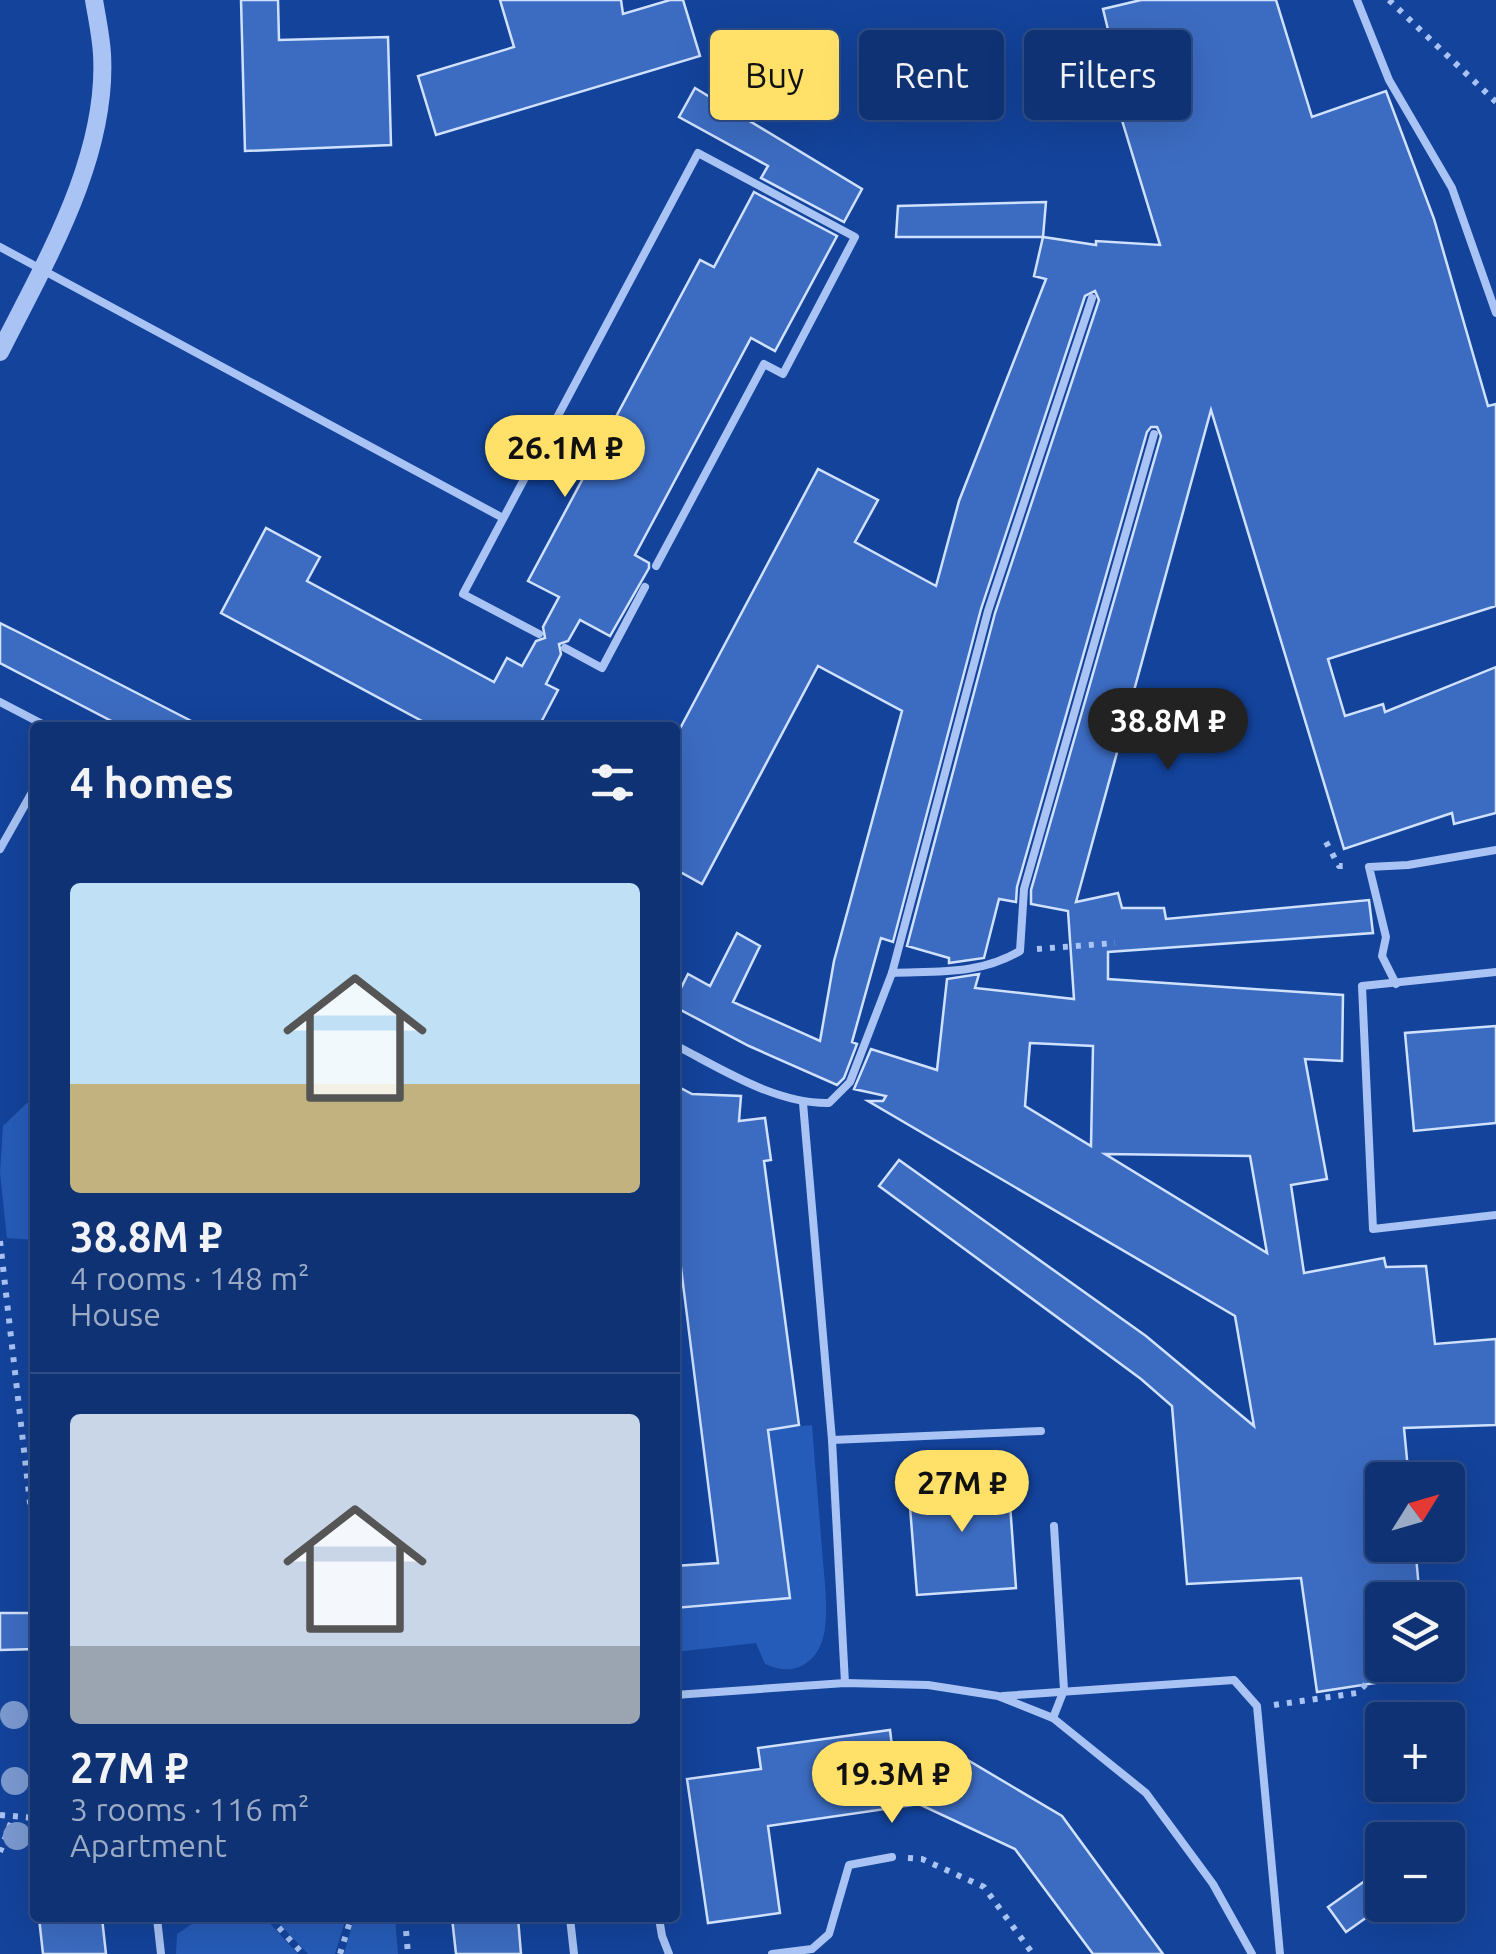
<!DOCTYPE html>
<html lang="en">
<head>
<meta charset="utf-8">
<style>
	body { margin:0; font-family:Ubuntu,sans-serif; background:#173a79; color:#f1f3f6; height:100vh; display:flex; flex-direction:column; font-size:38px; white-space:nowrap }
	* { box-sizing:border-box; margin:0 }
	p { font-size:32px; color:#9baac5 }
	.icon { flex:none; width:55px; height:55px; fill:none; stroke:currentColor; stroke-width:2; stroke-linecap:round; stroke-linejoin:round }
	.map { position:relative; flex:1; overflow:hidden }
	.panel { position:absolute; left:30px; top:722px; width:650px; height:1200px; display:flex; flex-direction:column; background:#0e3274; border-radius:10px; box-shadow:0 10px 40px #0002,0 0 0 2px #2e4d86 }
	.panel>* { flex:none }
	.hud { position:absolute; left:710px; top:30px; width:635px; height:90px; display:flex; gap:20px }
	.needle { width:65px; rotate:53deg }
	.tools { position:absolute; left:1365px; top:1462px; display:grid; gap:20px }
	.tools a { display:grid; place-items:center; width:100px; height:100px; border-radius:10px; background:#0e3274; box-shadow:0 10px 40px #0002,0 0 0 2px #2e4d86; font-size:50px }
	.price { position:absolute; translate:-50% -85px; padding:0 22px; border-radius:35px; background:#ffe16a; color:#111; font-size:32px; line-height:65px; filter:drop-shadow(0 2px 5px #0008) }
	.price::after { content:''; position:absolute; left:50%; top:60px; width:30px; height:22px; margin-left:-15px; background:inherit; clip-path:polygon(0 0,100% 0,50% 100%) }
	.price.on { background:#222; color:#fff }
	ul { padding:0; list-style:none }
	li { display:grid; align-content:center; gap:20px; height:530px; padding:0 40px }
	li+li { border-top:2px solid #2e4d86 }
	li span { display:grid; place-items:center; height:310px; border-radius:10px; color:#555 }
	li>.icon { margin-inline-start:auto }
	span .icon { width:180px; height:180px; fill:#fffc; stroke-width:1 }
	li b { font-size:42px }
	h2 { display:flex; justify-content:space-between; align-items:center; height:120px; padding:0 40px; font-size:42px }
	.pill { padding:0 35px; border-radius:10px; background:#0e3274; box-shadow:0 10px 40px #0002,0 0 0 2px #2e4d86; font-size:35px; line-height:90px }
	.pill.on { background:#ffe16a; color:#111 }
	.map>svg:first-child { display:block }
	.green { fill:#265cb9 }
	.building { fill:#3c6cc2; stroke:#d0e1fd; stroke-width:2.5; fill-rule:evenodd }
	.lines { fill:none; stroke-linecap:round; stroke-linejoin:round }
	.path { stroke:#a8c3f4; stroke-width:6; stroke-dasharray:5 8; stroke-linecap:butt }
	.service { stroke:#a8c3f4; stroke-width:8 }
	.tertiary { stroke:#a8c3f4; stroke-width:18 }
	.tree { fill:#7b9ad1 }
</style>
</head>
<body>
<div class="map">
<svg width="1496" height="1954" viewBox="0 0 1496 1954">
	<rect width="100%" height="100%" fill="#13439b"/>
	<!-- green -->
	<g class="green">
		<polygon points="35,1101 35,1240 7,1238 0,1173 3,1126 27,1103"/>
		<path d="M812,1425C815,1466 819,1508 822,1550C824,1575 828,1603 825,1628C821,1661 796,1679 765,1664L756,1643L675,1652V1608L789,1597L768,1430Z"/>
		<polygon points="210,1918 265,1918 298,1954 176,1954 177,1934 192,1924 210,1921"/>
		<polygon points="274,1918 346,1918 335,1954 308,1954"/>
		<polygon points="354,1918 395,1918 398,1954 344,1954"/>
	</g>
	<!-- building -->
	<g class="building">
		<polygon points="241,0 278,0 279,40 388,37 391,145 245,151"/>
		<polygon points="500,0 621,0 623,14 670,0 683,0 700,56 436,135 418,76 514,47"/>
		<path d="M1141,0H1276L1312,117L1386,91L1434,219L1488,406L1496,404V606L1328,659L1345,716L1383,704L1385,712L1496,667V813L1454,824L1452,813L1344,849L1211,410L1076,902L1118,893L1122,908H1164L1166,919L1369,900L1373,933L1108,952V979L1343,995L1342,1061L1305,1059L1327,1179L1291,1185L1304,1273L1384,1258L1386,1267L1426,1266L1435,1344L1496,1339V1425L1404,1428L1409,1480H1382V1545H1415L1420,1600H1382V1682L1317,1692L1301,1578L1187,1584L1172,1406L1141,1379L879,1186L899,1160L1146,1336L1254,1426L1235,1316L868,1101H883L886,1096L854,1089L871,1049L937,1070L947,979L979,974L975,988L1074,999L1068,911L1031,904V890L1161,436L1157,427H1151L1147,432L1017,887L1016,902L999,899L984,958L949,963V958L907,946L995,613L1099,300L1095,291L1085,296L981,609L893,942L881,938L852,1042L857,1044L844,1078L837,1085L749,1046L675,1007V1000L688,974L710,986L737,933L760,946L733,1002L820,1041L834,961L902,711L818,666L702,884L675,869V738L818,469L878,500L855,542L936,586L959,501L1046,279L1034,276L1043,237L1096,245V241L1160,245L1110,81L1120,79L1103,9ZM1030,1043L1093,1046L1091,1146L1025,1106ZM1105,1154L1250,1156L1267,1253Z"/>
		<polygon points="695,88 862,189 844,222 761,178 768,166 679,117"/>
		<polygon points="754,192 837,236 775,351 751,338 635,555 649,563 649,568 610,636 580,620 568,641 559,644 561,654 546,684 558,690 538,728 435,728 221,613 266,528 320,557 307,581 494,682 507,658 522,666 536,641 545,638 543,627 559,597 528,581 700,260 714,267"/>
		<polygon points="1046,202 1043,237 896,237 898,206"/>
		<polygon points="0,623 20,633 205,728 125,728 0,663"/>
		<polygon points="1496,1026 1496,1123 1414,1131 1405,1033"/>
		<polygon points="675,1085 692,1094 741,1096 739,1121 765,1118 771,1160 764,1161 799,1425 768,1430 790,1598 675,1608 675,1566 718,1563 675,1220"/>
		<polygon points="1008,1476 1016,1588 917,1595 908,1482"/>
		<polygon points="0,1613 35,1613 35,1649 0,1650"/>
		<polygon points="890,1730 892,1746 944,1746 1062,1816 1163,1954 1093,1954 1015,1849 919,1804 768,1826 780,1913 708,1923 687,1779 761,1769 758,1748"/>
		<polygon points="1369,1878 1382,1897 1384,1905 1346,1932 1328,1907"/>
		<polygon points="39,1918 102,1918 106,1954 43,1954"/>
		<polygon points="452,1918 518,1918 521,1954 456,1954"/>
	</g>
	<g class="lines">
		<!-- path -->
		<g class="path">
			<polyline points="1389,0 1496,102"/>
			<polyline points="1326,842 1339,866 1348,866"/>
			<polyline points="1037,949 1115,943"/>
			<polyline points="0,1241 33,1529"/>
			<polyline points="1274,1705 1357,1693 1371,1679"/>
			<polyline points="0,1815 35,1818"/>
			<polyline points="0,1852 13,1817"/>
			<polyline points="908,1858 922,1859 984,1887 1033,1954"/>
			<polyline points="270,1918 303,1954"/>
			<polyline points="405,1918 408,1954"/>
			<polyline points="340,1954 351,1918"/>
		</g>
		<!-- service -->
		<g class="service">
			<polyline points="1357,0 1389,80 1452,188 1496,313"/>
			<polyline points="0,247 503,518"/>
			<polyline points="539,634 463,594 698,153 855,237 783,374 764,364 656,566"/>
			<polyline points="565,648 602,668 645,587"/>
			<polyline points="0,702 50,728"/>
			<polyline points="0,849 35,787"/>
			<polyline points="1496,972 1362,986 1373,1229 1496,1215"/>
			<path d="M892,973C938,971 979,975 1020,951L1024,889L1154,434"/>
			<polyline points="1396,984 1382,956 1386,937 1369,867 1408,865 1496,850"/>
			<path d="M675,1045C722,1069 775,1104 829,1103L850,1082L892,973L988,611L1092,298"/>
			<polyline points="803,1103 832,1440 845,1683"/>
			<polyline points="832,1440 1041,1431"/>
			<polyline points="675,1695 845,1683 928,1685 998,1696 1053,1718 1146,1793 1213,1884 1252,1954"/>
			<polyline points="1003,1696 1234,1680 1257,1706 1280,1954"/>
			<polyline points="1053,1718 1064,1690 1054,1526"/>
			<polyline points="157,1918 161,1954"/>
			<polyline points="570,1918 574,1954"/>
			<polyline points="659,1918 662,1936 669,1954"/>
			<polyline points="772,1954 812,1949 829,1934 849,1865 892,1857"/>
		</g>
		<!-- tertiary -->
		<path class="tertiary" d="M0,352C45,262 108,158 102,54C101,36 97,18 94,0"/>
	</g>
	<!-- trees -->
	<g class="tree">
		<circle cx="14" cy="1715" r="14"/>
		<circle cx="15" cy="1781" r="14"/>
		<circle cx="17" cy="1836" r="14"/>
	</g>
</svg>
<div class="tools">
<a><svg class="needle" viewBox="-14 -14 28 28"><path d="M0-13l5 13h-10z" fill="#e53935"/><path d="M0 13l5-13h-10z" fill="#9baac5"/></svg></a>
<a><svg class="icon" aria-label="layers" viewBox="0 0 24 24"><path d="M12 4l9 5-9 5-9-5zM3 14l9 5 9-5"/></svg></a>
<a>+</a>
<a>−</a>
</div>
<b class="price" style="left:565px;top:500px">26.1M ₽</b>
<b class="price on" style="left:1168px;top:773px">38.8M ₽</b>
<b class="price" style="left:962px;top:1535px">27M ₽</b>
<b class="price" style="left:892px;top:1826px">19.3M ₽</b>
<div class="hud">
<a class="pill on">Buy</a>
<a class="pill">Rent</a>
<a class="pill">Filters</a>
</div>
<section class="panel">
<h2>4 homes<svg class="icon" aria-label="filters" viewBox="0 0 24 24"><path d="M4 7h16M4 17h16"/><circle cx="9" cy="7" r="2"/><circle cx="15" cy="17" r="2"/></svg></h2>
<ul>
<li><span style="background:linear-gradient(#bfe0f5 65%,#c2b280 0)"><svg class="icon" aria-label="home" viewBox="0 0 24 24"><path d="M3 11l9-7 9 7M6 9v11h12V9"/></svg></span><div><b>38.8M ₽</b><p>4 rooms · 148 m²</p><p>House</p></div></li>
<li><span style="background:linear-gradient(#c9d6e8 75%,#9aa5b1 0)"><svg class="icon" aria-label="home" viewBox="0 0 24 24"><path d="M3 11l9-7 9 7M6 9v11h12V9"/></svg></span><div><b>27M ₽</b><p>3 rooms · 116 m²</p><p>Apartment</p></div></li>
</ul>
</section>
</div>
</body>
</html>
